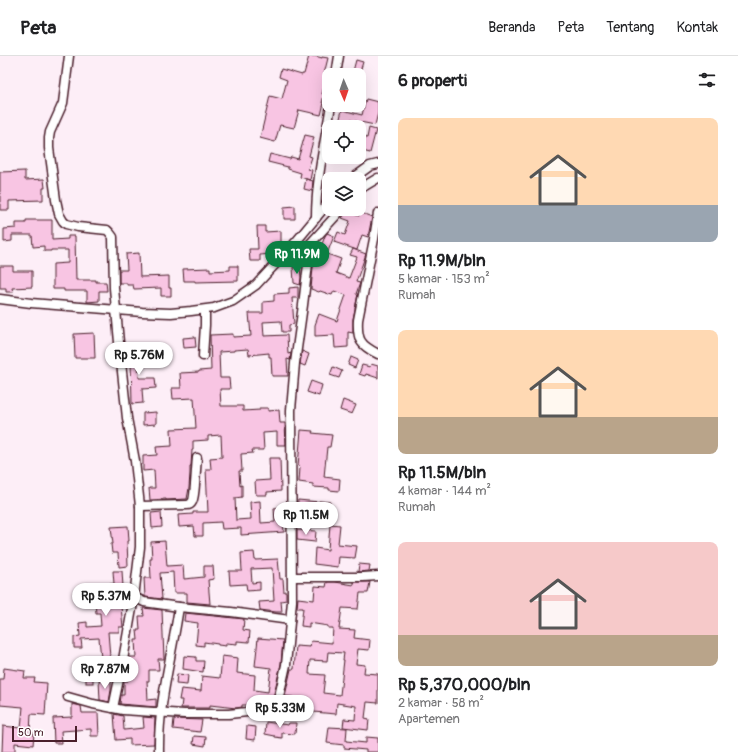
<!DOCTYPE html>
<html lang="id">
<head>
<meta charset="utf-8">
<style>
	body { margin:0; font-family:Pangolin,sans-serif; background:#f6f6f6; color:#202124; height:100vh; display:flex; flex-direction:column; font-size:15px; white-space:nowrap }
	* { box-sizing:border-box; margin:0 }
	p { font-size:13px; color:#757577 }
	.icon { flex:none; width:22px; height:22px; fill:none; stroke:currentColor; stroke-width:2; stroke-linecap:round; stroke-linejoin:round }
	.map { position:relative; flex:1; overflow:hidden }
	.drawer { display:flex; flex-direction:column; background:#fff; width:360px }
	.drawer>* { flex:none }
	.needle { width:26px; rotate:178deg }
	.buttons { position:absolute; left:322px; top:12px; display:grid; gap:8px }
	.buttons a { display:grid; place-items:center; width:44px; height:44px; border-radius:8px; background:#fff; box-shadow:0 4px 16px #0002; font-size:20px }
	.scale { position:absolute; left:12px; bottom:10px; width:65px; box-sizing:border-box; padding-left:4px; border:2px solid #4a1f2b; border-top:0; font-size:11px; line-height:14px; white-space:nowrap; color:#4a1f2b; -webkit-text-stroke:3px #fff; paint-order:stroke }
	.price { position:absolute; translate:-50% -34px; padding:0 9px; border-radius:14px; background:#fff; color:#222; font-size:13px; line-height:26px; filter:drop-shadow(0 1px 2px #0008) }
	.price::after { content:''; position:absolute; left:50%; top:24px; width:12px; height:9px; margin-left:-6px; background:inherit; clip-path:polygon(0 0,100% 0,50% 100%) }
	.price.active { background:#0b8043; color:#fff }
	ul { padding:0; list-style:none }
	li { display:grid; align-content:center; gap:8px; height:212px; padding:0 20px }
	li span { display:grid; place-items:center; height:124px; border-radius:8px; color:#555 }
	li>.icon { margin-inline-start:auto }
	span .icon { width:72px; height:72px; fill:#fffc; stroke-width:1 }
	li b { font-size:17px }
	h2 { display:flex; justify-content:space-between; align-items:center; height:48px; padding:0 20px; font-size:17px }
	header { display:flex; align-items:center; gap:24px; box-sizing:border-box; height:56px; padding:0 20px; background:#fff; border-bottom:1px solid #e0e0e0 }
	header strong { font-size:19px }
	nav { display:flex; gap:22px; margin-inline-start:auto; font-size:14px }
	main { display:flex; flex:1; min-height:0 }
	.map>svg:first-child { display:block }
	.building { fill:#f8c5e3; stroke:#4a1f2b; fill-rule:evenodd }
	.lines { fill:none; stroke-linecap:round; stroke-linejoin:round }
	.minor-casing { stroke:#4a1f2b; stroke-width:11 }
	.minor { stroke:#fff; stroke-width:8 }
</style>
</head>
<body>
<header>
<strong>Peta</strong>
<nav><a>Beranda</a><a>Peta</a><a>Tentang</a><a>Kontak</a></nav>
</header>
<main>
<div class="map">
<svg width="378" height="696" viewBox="0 0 378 696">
	<rect width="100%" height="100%" fill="#fdeef7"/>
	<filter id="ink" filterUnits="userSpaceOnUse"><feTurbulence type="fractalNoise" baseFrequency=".025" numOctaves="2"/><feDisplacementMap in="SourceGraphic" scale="8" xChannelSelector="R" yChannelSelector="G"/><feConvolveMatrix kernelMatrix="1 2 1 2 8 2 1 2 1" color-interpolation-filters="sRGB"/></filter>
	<g filter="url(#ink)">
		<!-- building -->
		<g class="building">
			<polygon points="309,0 315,0 322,2 322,1 328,2 324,18 327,19 322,38 324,39 322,47 324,47 321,59 299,54 294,72 280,69 275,86 260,82 270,40 282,43 287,24 279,21 281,13 302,19 302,18 304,18"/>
			<polygon points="356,4 363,6 359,19 352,19"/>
			<polygon points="366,43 378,46 378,57 375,69 350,64 348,71 338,71 342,54 362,59"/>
			<polygon points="369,72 376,74 370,97 359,94 359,80 367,82"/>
			<polygon points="305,79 314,81 309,100 312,101 308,113 312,114 310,124 300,121 301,117 288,113 288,111 268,106 270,98 290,103 291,101 298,103"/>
			<polygon points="25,115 25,124 44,123 45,132 43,132 43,144 9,145 9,154 0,154 0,116"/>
			<polygon points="306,123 313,125 312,135 304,133"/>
			<polygon points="295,150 295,163 284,163 284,151"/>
			<polygon points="347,156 359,160 359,156 372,161 368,181 362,179 357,194 334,186 338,176 345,179 350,165 342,162"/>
			<polygon points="26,164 52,164 52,184 68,183 68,180 75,180 76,224 96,224 96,226 106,226 107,235 99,235 99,245 87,246 87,235 64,235 64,233 53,233 53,208 68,207 68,194 51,194 51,195 44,195 44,190 33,191 32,179 12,179 12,185 4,186 4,173 16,172 16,167 26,167"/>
			<polygon points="257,170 265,170 265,176 281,175 281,187 271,187 272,198 260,199 260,205 250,205 249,193 258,193"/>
			<polygon points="327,177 334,180 327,198 341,203 336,217 349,222 357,201 350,199 353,193 366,198 356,226 360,227 356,238 358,238 353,263 353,277 348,276 348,291 335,292 334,279 315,280 315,269 319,258 337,265 346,239 334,235 332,239 320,235 319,236 311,233 313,211 315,205 314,204 318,196 319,196 325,180"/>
			<polygon points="139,197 140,221 169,220 169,232 171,232 171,240 161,240 161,232 134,233 133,229 127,229 127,227 119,227 119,214 127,214 126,198"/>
			<polygon points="0,210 13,210 13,215 32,215 32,231 12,232 13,236 6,236 6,232 0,232"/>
			<polygon points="230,210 238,210 238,225 195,226 195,225 184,225 183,213 210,212 210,215 230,214"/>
			<polygon points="300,210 301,222 300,229 294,227 293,211"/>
			<polygon points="298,231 298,242 292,242 294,268 289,269 289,276 282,276 281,265 263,266 264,280 287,279 288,298 291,297 290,304 287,303 288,320 272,320 271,301 269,301 269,297 249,299 248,293 234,294 234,295 219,296 220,322 229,322 230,333 220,333 221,350 243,350 243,355 260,354 260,352 268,352 268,355 279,354 280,367 285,367 286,389 277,389 277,376 263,377 264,394 252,394 253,397 241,398 242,415 239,415 240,430 242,429 242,441 235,442 236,464 251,463 250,446 260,445 261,467 275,466 274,452 282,451 284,476 241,479 241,472 222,473 221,466 203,467 203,480 195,480 194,470 179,471 178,459 193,458 193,456 208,456 206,413 211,413 210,402 222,401 221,379 208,380 208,384 193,385 193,394 192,394 191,410 190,410 190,417 189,432 187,443 166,444 166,443 150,444 149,432 155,432 154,414 143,415 143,400 157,399 156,391 172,390 171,373 196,372 194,342 173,343 172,332 181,332 180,317 199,316 199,315 211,314 210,279 233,278 233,281 251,280 249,257 263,257 263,246 274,245 274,238 289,237 289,232"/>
			<polygon points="94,277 95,302 75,302 74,278"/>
			<polygon points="195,281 196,291 184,292 183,282"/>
			<polygon points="144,293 145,306 138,307 139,322 155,322 156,332 142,333 143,347 132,348 131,304 128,304 127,294"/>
			<polygon points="302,295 309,298 305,310 300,308"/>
			<polygon points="351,301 358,304 355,312 348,309"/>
			<polygon points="371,308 378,310 378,322 366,318 365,320 359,318 362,309 370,311"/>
			<polygon points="333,311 342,315 339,322 330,319"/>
			<polygon points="311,325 322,329 319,340 307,336"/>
			<polygon points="343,344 356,349 352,358 340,354"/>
			<polygon points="156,356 156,368 143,369 143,357"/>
			<polygon points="301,374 313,375 312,377 332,379 330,391 327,391 324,421 340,423 339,435 329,434 329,432 313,431 313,428 299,426 300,411 298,410"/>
			<polygon points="269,402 280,402 281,435 267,436 267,439 256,439 255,425 270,424"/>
			<polygon points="298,444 319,446 319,445 330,446 328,461 314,459 314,461 308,460 308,459 297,458"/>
			<polygon points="161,456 162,471 152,472 151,457"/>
			<polygon points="330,468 340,469 338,488 357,490 355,502 339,501 338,511 314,508 315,492 328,494"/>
			<polygon points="128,470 129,485 127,485 128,510 119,511 118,497 112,497 111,488 113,488 111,471"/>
			<polygon points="297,474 316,475 315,486 297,484"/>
			<polygon points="165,485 167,510 183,509 184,523 204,521 204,510 213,510 214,523 208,524 210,548 187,546 187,537 174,537 173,516 160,517 162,543 145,541 144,522 151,522 150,503 152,503 151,486"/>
			<polygon points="254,496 255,504 278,503 280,523 283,523 284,536 286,536 286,544 281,545 282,556 276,556 260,554 259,546 274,545 272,512 251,513 252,527 260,526 260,534 247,535 246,528 230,529 229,515 242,515 241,497"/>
			<polygon points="359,508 370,509 369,515 358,516"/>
			<polygon points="113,515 122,515 123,531 130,530 129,540 120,540 123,571 119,571 119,576 108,576 110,601 101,602 99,582 81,583 82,592 74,592 74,581 80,580 79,567 87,566 87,571 101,570 100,557 96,557 95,546 108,545 107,528 114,528"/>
			<path d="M327,526H335L354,529V526H370L368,537H360L358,553L342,552L339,573L355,574L354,582L370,584L369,594L358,593L356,608L365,609L364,617L378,618V647L367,646L365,662L369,663L368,674L343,671L344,663L355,664L356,650L337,647L336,658L302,655L303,653L292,652L293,641L285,640L291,613H294L296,590L310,591L311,585L332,587L333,572H328V570L309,567V571L301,570L303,552H297L298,542L314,544L315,530L326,531ZM328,596L344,597L343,604H344L340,639L323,637L325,619L309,618L310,604L327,605Z"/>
			<polygon points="143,552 162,554 164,603 158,603 159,614 149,614 149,625 147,625 148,644 156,643 156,651 120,648 121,639 124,639 124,625 128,625 127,612 129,601 136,601 135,584 138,584 137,574 140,574 139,560 144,560"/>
			<polygon points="185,557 244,563 243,574 250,575 249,586 237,585 237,588 226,587 226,590 218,589 218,588 204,586 204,590 196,589 198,567 184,565"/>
			<polygon points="258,582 283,584 281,608 272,646 256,645 255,649 242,649 242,651 236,652 210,649 210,652 181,652 182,644 179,644 181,633 201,635 202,620 220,622 222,600 238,602 237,617 255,619 254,634 268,636 271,612 255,610"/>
			<polygon points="184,600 196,601 196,605 204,605 203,616 183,613"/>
			<polygon points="4,612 25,615 24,622 35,622 34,626 47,627 45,659 31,658 30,677 34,677 33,689 15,687 15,696 2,696 3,670 21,672 23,651 0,649 0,623 3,623"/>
			<rect x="86" y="612" width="7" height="15"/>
			<polygon points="177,618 188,619 187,629 176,628"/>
			<polygon points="111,623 111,634 109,646 100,644 99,624"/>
			<polygon points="72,648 81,650 82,657 98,657 99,680 91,680 91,673 61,675 62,687 54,687 53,662 72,661"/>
			<polygon points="114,658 123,660 124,674 144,672 143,661 155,662 154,688 130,689 130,683 116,684"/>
			<polygon points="174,663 202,664 200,676 173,673"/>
			<polygon points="266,666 288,669 289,667 296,667 295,678 282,677 282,682 275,681 275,680 265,678"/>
			<polygon points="247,670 256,671 255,684 246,683"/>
			<polygon points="329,671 347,672 346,685 366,687 366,681 378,682 378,696 366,696 366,694 344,692 344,689 327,687"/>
			<polygon points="194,680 206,681 205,690 193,688"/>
		</g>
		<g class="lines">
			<!-- minor casing -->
			<g class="minor-casing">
				<g id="minor">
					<path d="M69,0L63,47L50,76L49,82V92L56,144L59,158L63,165L66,168L78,171L107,174L110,177L113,181L114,232L120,297L127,362L135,405L140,450V491L134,541L144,546L179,551C172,600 158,647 159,696"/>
					<polyline points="336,19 339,0"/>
					<polyline points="352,123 370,110 378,108"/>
					<polyline points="359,134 363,131 378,122"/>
					<path d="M378,157L374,183L358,264C357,284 360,289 378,298"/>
					<path d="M316,162C316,123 325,86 331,49"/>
					<polyline points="308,198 309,190 310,188 342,153"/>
					<polyline points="0,243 31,247 142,256 171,257 191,255 214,252 233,245 256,229 295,187 329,146"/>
					<polyline points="203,300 205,269 205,254"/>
					<path d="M140,450L187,449C189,449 191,448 192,446C195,443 196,409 197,402"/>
					<polyline points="292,521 363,521 378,520"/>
					<polyline points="179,551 231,556 290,564"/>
					<polyline points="68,641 93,648 123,654 184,658 229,658 273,653 276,651 278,645 286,609 292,545 291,354 295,307 303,249 309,200 303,193 295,187"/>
					<polyline points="113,652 123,604 134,541"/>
				</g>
			</g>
			<!-- minor -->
			<use href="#minor" class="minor"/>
		</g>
	</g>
</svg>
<div class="buttons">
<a><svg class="needle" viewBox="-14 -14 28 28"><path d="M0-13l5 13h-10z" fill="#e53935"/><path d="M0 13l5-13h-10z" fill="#757577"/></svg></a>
<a><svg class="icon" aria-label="locate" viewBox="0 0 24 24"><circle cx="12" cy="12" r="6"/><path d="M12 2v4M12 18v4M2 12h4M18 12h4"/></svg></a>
<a><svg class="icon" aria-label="layers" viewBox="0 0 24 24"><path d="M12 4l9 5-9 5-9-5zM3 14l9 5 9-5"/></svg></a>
</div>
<div class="scale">50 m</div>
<b class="price active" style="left:297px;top:219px">Rp 11.9M</b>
<b class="price" style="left:139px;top:320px">Rp 5.76M</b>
<b class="price" style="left:306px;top:480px">Rp 11.5M</b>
<b class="price" style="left:106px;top:561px">Rp 5.37M</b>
<b class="price" style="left:105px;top:634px">Rp 7.87M</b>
<b class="price" style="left:280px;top:673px">Rp 5.33M</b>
</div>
<section class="drawer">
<h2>6 properti<svg class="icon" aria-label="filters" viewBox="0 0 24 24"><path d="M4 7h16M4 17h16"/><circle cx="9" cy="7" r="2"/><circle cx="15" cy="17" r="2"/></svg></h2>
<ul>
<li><span style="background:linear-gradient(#ffd9b3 70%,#9aa5b1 0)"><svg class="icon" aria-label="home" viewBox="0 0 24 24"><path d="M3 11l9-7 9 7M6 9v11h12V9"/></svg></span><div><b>Rp 11.9M/bln</b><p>5 kamar · 153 m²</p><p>Rumah</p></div></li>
<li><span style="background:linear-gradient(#ffd9b3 70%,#b9a48a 0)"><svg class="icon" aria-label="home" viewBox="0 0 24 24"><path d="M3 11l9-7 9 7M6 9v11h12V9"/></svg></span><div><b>Rp 11.5M/bln</b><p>4 kamar · 144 m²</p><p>Rumah</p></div></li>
<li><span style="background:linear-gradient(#f6c9c9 75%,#b9a48a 0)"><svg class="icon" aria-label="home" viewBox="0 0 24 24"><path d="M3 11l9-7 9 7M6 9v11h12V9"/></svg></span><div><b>Rp 5,370,000/bln</b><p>2 kamar · 58 m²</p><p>Apartemen</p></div></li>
</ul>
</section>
</main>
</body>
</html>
